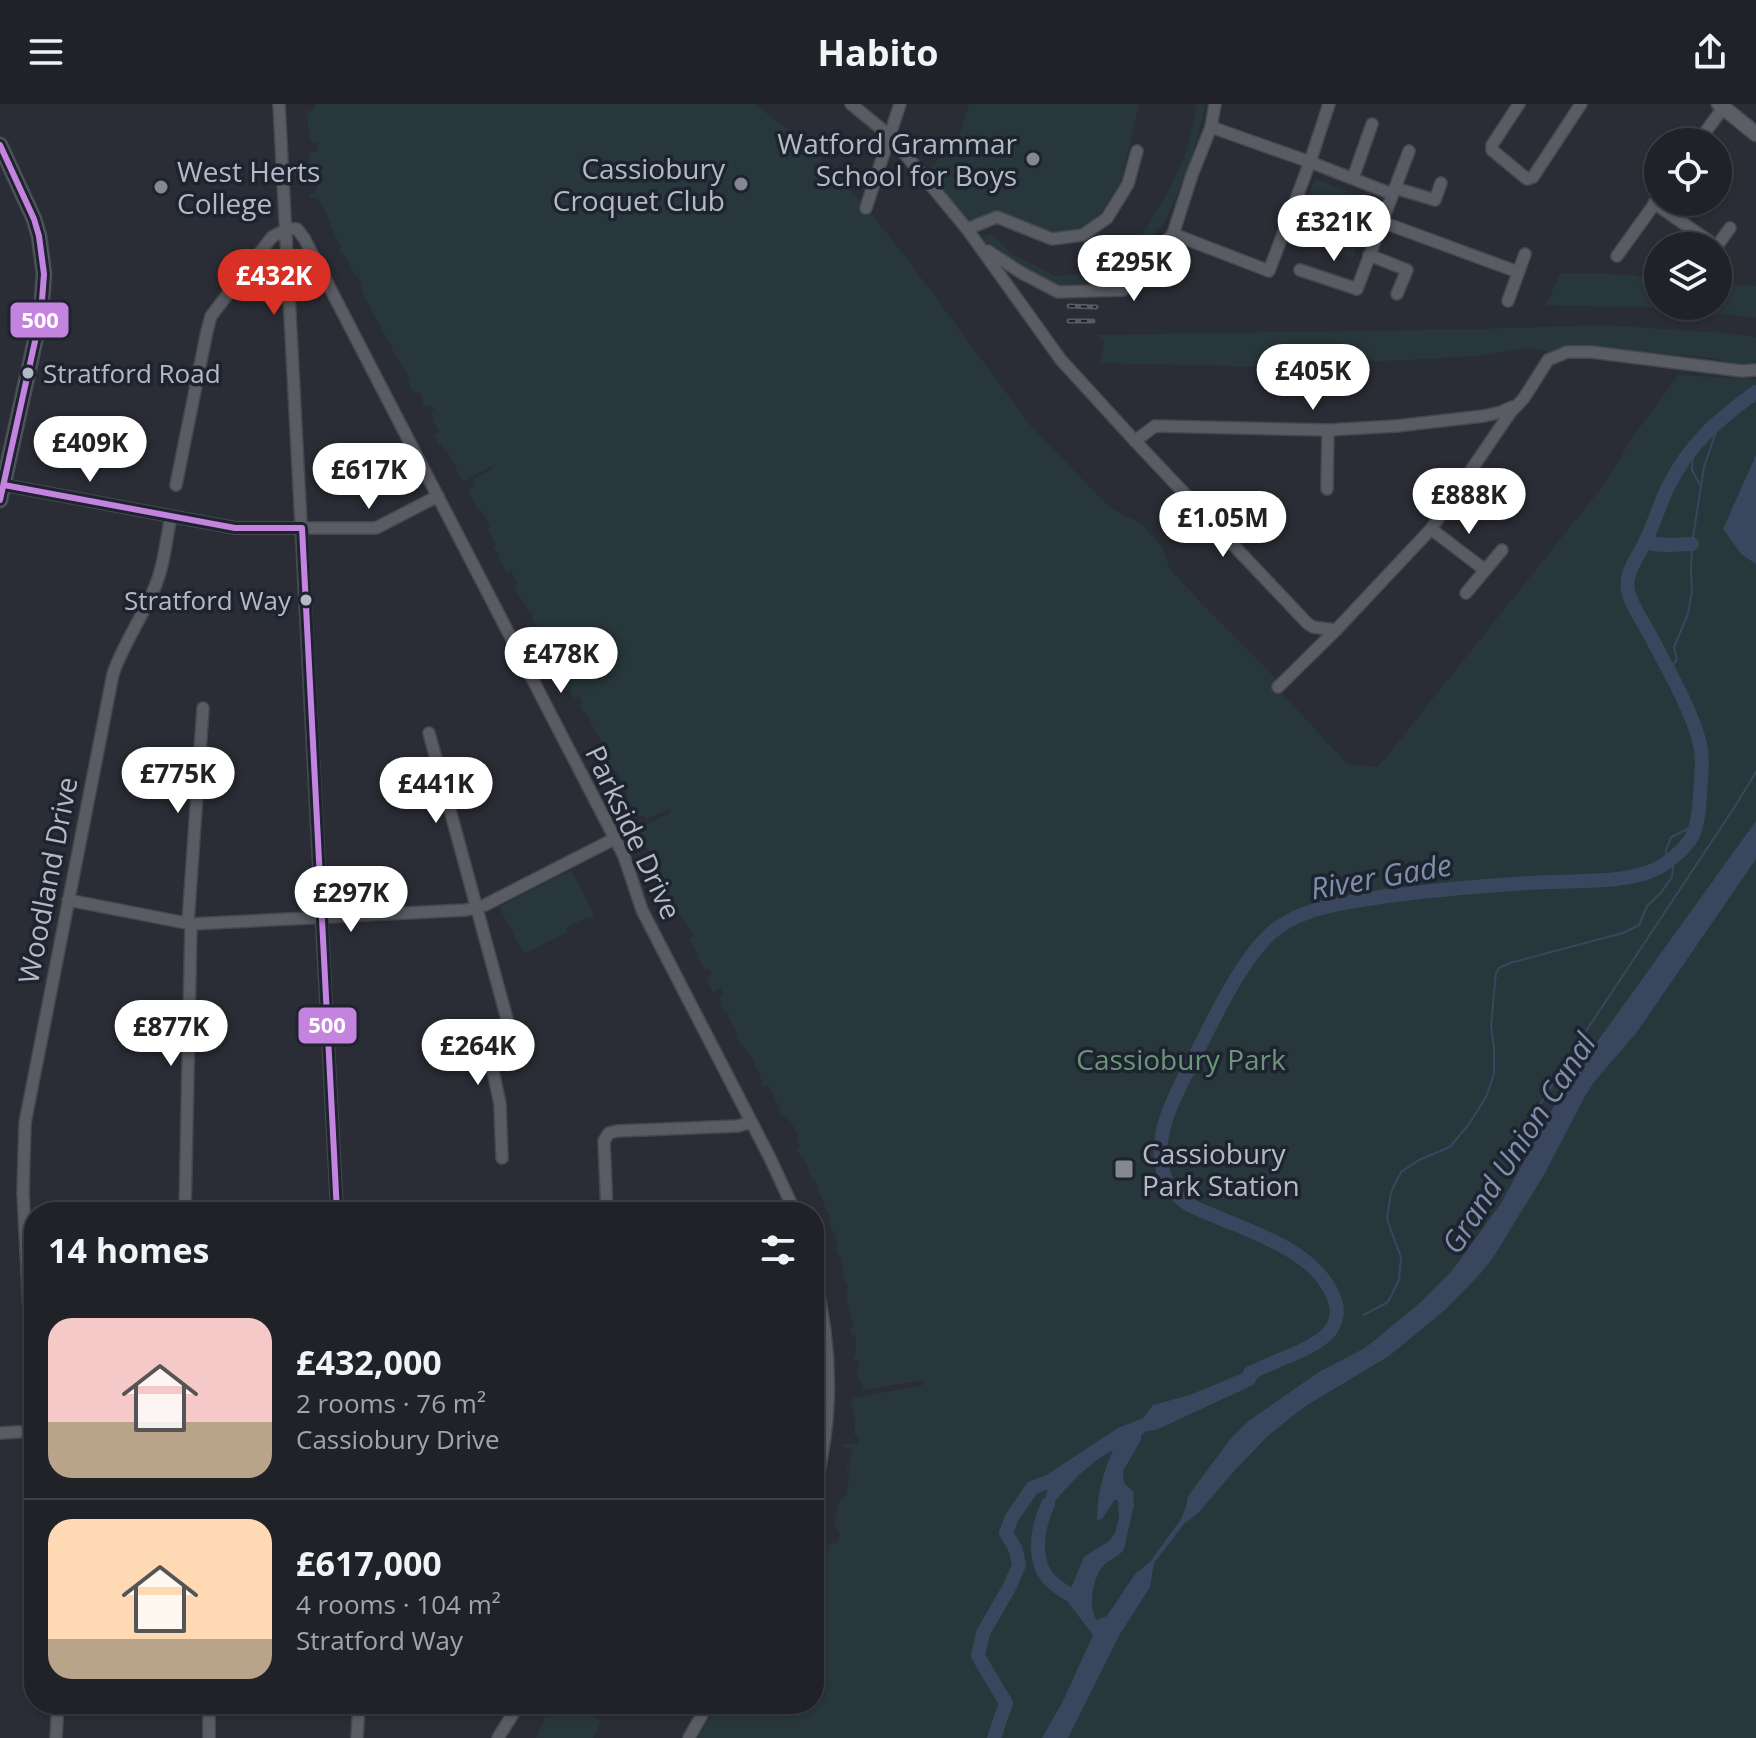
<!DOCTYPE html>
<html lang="en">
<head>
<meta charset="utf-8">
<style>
	body { margin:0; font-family:"Open Sans",sans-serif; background:#282a30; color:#f1f3f6; height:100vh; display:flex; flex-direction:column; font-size:30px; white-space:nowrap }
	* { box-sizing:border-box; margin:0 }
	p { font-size:26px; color:#a2a4a8 }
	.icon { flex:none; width:44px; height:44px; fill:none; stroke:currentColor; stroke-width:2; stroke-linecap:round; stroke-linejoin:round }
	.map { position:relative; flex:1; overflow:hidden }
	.drawer { position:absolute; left:24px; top:1098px; width:800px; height:512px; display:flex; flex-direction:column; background:#202228; border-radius:32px; box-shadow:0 2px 6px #0004,0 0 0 2px #3d3f45 }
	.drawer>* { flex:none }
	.buttons { position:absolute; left:1644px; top:24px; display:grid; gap:16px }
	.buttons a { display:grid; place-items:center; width:88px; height:88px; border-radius:50%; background:#202228; box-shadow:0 2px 6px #0004,0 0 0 2px #3d3f45; font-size:40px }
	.price { position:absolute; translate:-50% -68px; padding:0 18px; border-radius:28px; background:#fff; color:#222; font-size:26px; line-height:52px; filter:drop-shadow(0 2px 4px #0008) }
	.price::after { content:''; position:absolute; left:50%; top:48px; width:24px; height:18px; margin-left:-12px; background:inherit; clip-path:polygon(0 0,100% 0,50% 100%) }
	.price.active { background:#d93025; color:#fff }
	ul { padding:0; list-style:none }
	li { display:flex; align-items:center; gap:24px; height:200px; padding:0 24px }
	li+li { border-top:2px solid #3d3f45 }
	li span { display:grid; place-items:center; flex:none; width:224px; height:160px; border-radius:24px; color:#555 }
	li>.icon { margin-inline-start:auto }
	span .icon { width:96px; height:96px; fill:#fffc; stroke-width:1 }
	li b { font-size:34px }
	h2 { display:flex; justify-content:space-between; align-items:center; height:96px; padding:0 24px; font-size:34px }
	header { display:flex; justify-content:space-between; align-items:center; height:104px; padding:0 24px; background:#202228; font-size:36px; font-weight:700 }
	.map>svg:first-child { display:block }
	.green { fill:#28373b }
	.water { fill:#3a465e }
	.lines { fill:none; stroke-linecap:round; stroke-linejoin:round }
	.stream { stroke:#3a465e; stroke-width:2 }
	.river { stroke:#3a465e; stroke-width:14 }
	.minor-casing { stroke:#46484e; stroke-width:14 }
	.major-casing { stroke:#474a52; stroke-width:17 }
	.minor { stroke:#595c63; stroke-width:11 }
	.major { stroke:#5b5e65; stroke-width:14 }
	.rail-casing { stroke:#575b61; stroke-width:5 }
	.rail { stroke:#1d232f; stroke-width:2; stroke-dasharray:6; stroke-linecap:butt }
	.bus-1-casing { stroke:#1d232f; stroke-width:12 }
	.bus-1 { stroke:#c483df; stroke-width:6 }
	.poi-dot { fill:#848893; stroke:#1d232f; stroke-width:3 }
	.bus-dot { fill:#b4b9c6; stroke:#1d232f; stroke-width:3 }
	.labels { text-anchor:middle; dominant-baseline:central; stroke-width:7; stroke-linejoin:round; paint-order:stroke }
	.bus-label { font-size:26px; fill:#b4b9c6; stroke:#1d232f; text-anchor:start }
	.poi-label { font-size:28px; fill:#b4b9c6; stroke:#1d232f; text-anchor:end }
	.street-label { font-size:28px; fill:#b4b9c6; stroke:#1d232f }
	.park-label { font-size:28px; fill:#6d9579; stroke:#1d232f }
	.water-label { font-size:30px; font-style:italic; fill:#7e8eab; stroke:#1d232f }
	.line-badge { stroke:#1d232f; stroke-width:3 }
	.badge-label { font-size:22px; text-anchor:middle; font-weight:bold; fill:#fff }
</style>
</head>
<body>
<header><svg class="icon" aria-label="menu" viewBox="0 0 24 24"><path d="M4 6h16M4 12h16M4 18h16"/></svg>Habito<svg class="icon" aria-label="share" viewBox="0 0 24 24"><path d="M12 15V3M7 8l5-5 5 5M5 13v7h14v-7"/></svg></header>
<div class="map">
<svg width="1756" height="1634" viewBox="0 0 1756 1634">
	<rect width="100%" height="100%" fill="#2a2d35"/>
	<!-- green -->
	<g class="green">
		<path d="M315,0H754L807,39L864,101L908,156L1030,321L1110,404L1140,419L1161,442L1171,467L1277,576L1281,588L1347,660L1378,663L1606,378L1630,337L1678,271L1756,275V1634H698L718,1600H814V1458L822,1461L830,1438L837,1440L841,1431L834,1420L839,1398L846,1392L850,1369L846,1366V1364L849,1363L852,1345L844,1343V1340H858L859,1332L854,1330C854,1326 856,1319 855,1314C853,1306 851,1303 853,1294L923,1281L924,1276L863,1286L861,1275H857C856,1268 860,1262 858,1255L854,1256L853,1251L856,1250V1230L852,1231L850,1223L854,1222L846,1192L848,1183L842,1170L845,1169L841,1158L843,1156L841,1153H839L835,1144L837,1143L836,1132L828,1118L831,1116L817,1084L818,1081L810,1072L811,1071L803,1051L800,1052L796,1045L800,1043L796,1036L799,1032L787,1012L783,1011L781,1008L778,1009L777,1008L781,1006C776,997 773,991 768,981L763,983L760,971L750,951L736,933L737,930L728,912L729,910L727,907L724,908L721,903L722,902L719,898L721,897L720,893L723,889L720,884L713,888L706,874L712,870L710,866L704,865L698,854L699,852L689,835L694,832L680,809L673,811L670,806L674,804L640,727L639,724L672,708L669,705L646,716L643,711L639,713L631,700L629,701L627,692L628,691L621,680V676L616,666H610L603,654L606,652L600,640L602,639L585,608H583L579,601L582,598L579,592L573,594L569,585L566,586L564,583L573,577L563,557L557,560L554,556L559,552L555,545L553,544C546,532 537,524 531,513L534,511L531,507H529C524,498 518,492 514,482L518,479L511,467L507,469L500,456H498L500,451L493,443L496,441L487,425L490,423L482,407L478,406L467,386L475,382L473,376L493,365L491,362L463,378L447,347L442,343V340L439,341L434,331L440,328L433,317L434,315L430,308L434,306L431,301L423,303L422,300L424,298L420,289L413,288L408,279L409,272L395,250L361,186L362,180L357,171H355L346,154L338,145L341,143L335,131L329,115L317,93L309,94L310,90L316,89L315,84L318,83L310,69L309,50L318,47V39H312L311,34L309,33L307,7H313Z"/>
		<polygon points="969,0 1139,0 1121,77 1100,110 1081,126 1051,128 1003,110 971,122 924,66 954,44 957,40"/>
		<polygon points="1197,0 1206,0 1190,59 1166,116 1112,179 1052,181 984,144 981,137 986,131 993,130 1011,149 1055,172 1092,169 1114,163 1148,122 1169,86 1188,44"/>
		<polygon points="1315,75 1374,98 1353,154 1294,131"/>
		<polygon points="1560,169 1616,170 1658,174 1658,202 1718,202 1718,179 1756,182 1756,214 1671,204 1546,201"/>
		<polygon points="1603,221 1725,229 1756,233 1756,257 1750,260 1735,259 1710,254 1669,250 1557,244 1550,248 1529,244 1479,252 1271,263 1100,259 1104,239 1097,231 1478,225"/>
		<polygon points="571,766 595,812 589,815 588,813 566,824 567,828 524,850 499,803"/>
		<polygon points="551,1600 590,1601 587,1610 601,1616 593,1634 536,1634"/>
	</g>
	<!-- water -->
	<g class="water">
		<polygon points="1756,351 1756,460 1741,450 1723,425"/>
		<path d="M1756,717V755L1637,928L1594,978L1585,992L1544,1071L1492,1155L1480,1170L1447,1204L1389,1252L1304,1303L1269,1331L1236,1365L1198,1409L1184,1420L1154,1459L1150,1483L1120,1530L1068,1634H1042L1063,1597L1093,1531L1064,1493L1062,1486L1071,1484L1084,1453L1109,1437L1115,1429L1119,1414L1118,1397L1115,1395L1102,1415L1097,1416C1097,1390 1103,1370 1113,1346C1083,1362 1062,1388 1041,1415L1048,1383L1032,1384L1045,1372L1118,1324L1143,1314L1153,1301L1190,1291L1247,1267L1266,1262L1253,1281L1156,1326L1147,1327L1141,1331V1336L1123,1367L1124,1379L1133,1387L1134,1401L1124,1445C1119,1453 1111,1454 1104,1461C1093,1472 1087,1504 1097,1516L1107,1512L1135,1470L1150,1458L1181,1415L1186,1403L1188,1392L1232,1333L1247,1318L1319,1268L1365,1244L1421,1198L1451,1168L1502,1098L1563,985Z"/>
	</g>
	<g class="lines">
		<!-- stream -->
		<g class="stream">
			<polyline points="1693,344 1692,366 1700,381"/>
			<polyline points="1669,568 1677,555 1674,543 1688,510 1692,488 1691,466 1692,440 1704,363 1721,313"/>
			<polyline points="1666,758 1666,746 1671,733 1686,726 1696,717"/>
			<polyline points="1508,1052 1578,939 1734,704 1756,668"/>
			<polyline points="1364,1211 1388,1198 1399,1176 1401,1153 1387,1115 1391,1088 1401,1068 1419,1056 1450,1043 1469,1020 1486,993 1494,970 1494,944 1491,922 1496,869 1499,864 1510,859 1623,829 1639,821 1647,802 1660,790 1672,773 1674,753"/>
		</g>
		<!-- river -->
		<g class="river">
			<path d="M1645,438C1660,443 1677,440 1692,440"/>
			<path d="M1250,1269C1265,1262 1279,1256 1294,1250C1322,1238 1349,1222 1331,1187C1311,1148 1260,1131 1222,1115C1201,1106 1175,1099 1166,1076C1148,1033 1178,987 1196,950C1214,914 1241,857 1270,830C1301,802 1349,798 1388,792C1443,785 1498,780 1553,778C1586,776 1623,779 1654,766C1667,760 1681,748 1690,736C1698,724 1699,705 1700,691C1701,673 1704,653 1699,636C1690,603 1665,560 1649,529C1642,516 1631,501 1628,487C1624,469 1639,452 1646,436C1654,420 1659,402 1667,385C1689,340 1716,317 1756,288"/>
			<path d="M1048,1400C1037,1423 1031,1459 1052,1478C1059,1485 1069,1490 1078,1496"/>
			<polyline points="994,1634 1006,1599 978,1552 983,1529 1009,1484 1019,1461 1016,1446 1006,1429 1011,1415 1032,1384 1050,1377"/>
		</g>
		<!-- minor casing -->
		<g class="minor-casing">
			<g id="minor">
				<polyline points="279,0 337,1108"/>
				<polyline points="851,0 890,32 967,125 1061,256 1135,337 1307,519 1313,523 1336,526"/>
				<polyline points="1519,0 1492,41 1492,46 1527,75 1533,73 1581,0"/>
				<polyline points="1211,23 1310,58 1392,90"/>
				<polyline points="1698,38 1723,4"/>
				<polyline points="1353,74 1372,20"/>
				<polyline points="1395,84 1435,96 1441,79"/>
				<polyline points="1654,99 1716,142"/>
				<polyline points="866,104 900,0"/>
				<polyline points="1382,118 1518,168"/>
				<polyline points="967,125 997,113 1052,135 1083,131 1107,114 1128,80 1137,47"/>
				<polyline points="1173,130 1269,167 1310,58 1329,0"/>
				<polyline points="1717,142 1730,124"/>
				<polyline points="988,147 1020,168 1058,188 1123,186 1173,130 1192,71 1211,23 1215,0"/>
				<polyline points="1369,151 1407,166 1397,190"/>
				<polyline points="1617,152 1658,95"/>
				<polyline points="1300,166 1357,185 1409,47"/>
				<polyline points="1508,197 1525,150"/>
				<polyline points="1135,337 1155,322 1328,326 1396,322 1484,312 1501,308 1512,303"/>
				<polyline points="4,381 235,424 376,424 438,392"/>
				<polyline points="176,381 207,227 211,212 272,133 287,125 297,125 304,134 624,752 642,806 770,1054 795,1108"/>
				<polyline points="1327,385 1328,326"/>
				<polyline points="1431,425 1485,466"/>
				<polyline points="1466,489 1502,446"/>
				<polyline points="1278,583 1336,526 1431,425 1510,309 1524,294 1548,256 1567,248 1591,248 1742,267 1756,266"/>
				<polyline points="429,629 510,926 495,950 492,962 500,1000 502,1054"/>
				<polyline points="68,796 191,820 466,806 485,801 614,735"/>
				<polyline points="188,819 203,604"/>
				<polyline points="185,1108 191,820"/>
				<polyline points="607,1108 604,1037 609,1029 617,1027 738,1022 751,1018"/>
				<path d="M814,1171C826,1217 831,1266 827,1314C825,1341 819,1367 814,1394"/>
				<polyline points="814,1295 828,1294"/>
				<path d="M34,1305L23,1089L25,1019L113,570C123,540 142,514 154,485C164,463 166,436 171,412"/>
				<polyline points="0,1329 34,1327"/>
				<polyline points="56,1634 58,1600"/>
				<polyline points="209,1634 209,1600"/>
				<polyline points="357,1634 359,1600"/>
				<polyline points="498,1634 519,1600"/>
				<polyline points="689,1634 708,1600"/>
			</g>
		</g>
		<!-- major casing -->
		<g class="major-casing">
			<g id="major">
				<polyline points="1719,0 1756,30"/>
				<polyline points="0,41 34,115 39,132 44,170 41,210 0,396"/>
			</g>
		</g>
		<!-- minor -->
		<use href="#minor" class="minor"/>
		<!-- major -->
		<use href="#major" class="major"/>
		<!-- rail casing -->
		<g class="rail-casing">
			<g id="rail">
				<polyline points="1069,202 1096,203"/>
				<polyline points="1069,217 1093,217"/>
			</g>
		</g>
		<!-- rail -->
		<use href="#rail" class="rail"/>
		<!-- bus-1 casing -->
		<g class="bus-1-casing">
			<g id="bus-1">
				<polyline points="0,41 34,115 39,132 44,170 41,210 0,396"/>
				<polyline points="4,381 235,424 302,424 337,1108"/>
			</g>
		</g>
		<!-- bus-1 -->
		<use href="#bus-1" class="bus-1"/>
	</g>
	<!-- markers -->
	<g class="poi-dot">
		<circle cx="1033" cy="55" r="8"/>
		<circle cx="741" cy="80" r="8"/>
		<circle cx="161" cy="83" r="8"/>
		<rect x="1114" y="1055" width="20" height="20" rx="4"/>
	</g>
	<g class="bus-dot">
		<circle cx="28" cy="269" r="7"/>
		<circle cx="306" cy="496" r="7"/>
	</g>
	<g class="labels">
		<!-- bus labels -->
		<g class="bus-label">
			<text x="43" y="269">Stratford Road</text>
			<text x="291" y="496" text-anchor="end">Stratford Way</text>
		</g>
		<!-- poi labels -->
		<g class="poi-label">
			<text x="1017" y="39">Watford Grammar<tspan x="1017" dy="32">School for Boys</tspan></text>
			<text x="725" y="64">Cassiobury<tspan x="725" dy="32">Croquet Club</tspan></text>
			<text x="177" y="67" text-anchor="start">West Herts<tspan x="177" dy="32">College</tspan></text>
			<text x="1142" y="1049" text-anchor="start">Cassiobury<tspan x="1142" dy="32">Park Station</tspan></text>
		</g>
		<!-- street labels -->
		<g class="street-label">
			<text transform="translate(634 728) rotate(65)">Parkside Drive</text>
			<text transform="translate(47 776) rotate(-79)">Woodland Drive</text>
		</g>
		<!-- park labels -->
		<g class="park-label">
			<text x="1181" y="955">Cassiobury Park</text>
		</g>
		<!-- water labels -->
		<g class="water-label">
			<text transform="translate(1381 772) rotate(-10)">River Gade</text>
			<text transform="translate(1518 1039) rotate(-57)">Grand Union Canal</text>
		</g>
	</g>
	<g class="line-badge">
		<rect x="9" y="197" width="61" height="38" rx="8" fill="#c483df"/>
		<rect x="297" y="902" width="61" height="39" rx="8" fill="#c483df"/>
	</g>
	<g class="badge-label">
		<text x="40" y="224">500</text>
		<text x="327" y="929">500</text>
	</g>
</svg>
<div class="buttons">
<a><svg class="icon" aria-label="locate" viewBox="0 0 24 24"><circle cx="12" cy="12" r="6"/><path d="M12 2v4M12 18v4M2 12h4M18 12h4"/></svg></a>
<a><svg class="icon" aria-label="layers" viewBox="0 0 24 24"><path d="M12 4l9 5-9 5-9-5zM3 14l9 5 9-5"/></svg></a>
</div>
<b class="price" style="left:1334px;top:159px">£321K</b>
<b class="price" style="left:1134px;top:199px">£295K</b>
<b class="price active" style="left:274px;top:213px">£432K</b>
<b class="price" style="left:1313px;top:308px">£405K</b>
<b class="price" style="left:90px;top:380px">£409K</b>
<b class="price" style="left:369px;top:407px">£617K</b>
<b class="price" style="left:1469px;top:432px">£888K</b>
<b class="price" style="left:1223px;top:455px">£1.05M</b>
<b class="price" style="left:561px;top:591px">£478K</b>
<b class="price" style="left:178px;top:711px">£775K</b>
<b class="price" style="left:436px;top:721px">£441K</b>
<b class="price" style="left:351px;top:830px">£297K</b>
<b class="price" style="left:171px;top:964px">£877K</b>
<b class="price" style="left:478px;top:983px">£264K</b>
<section class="drawer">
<h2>14 homes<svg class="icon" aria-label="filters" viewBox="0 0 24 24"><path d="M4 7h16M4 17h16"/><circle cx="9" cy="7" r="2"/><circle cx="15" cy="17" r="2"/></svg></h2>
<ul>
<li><span style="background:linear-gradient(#f6c9c9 65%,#b9a48a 0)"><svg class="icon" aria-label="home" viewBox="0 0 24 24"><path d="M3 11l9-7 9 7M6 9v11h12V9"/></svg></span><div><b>£432,000</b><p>2 rooms · 76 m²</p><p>Cassiobury Drive</p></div></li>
<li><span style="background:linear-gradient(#ffd9b3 75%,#b9a48a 0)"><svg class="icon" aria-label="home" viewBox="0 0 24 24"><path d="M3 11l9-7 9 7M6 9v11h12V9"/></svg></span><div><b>£617,000</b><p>4 rooms · 104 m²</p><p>Stratford Way</p></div></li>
</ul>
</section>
</div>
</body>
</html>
